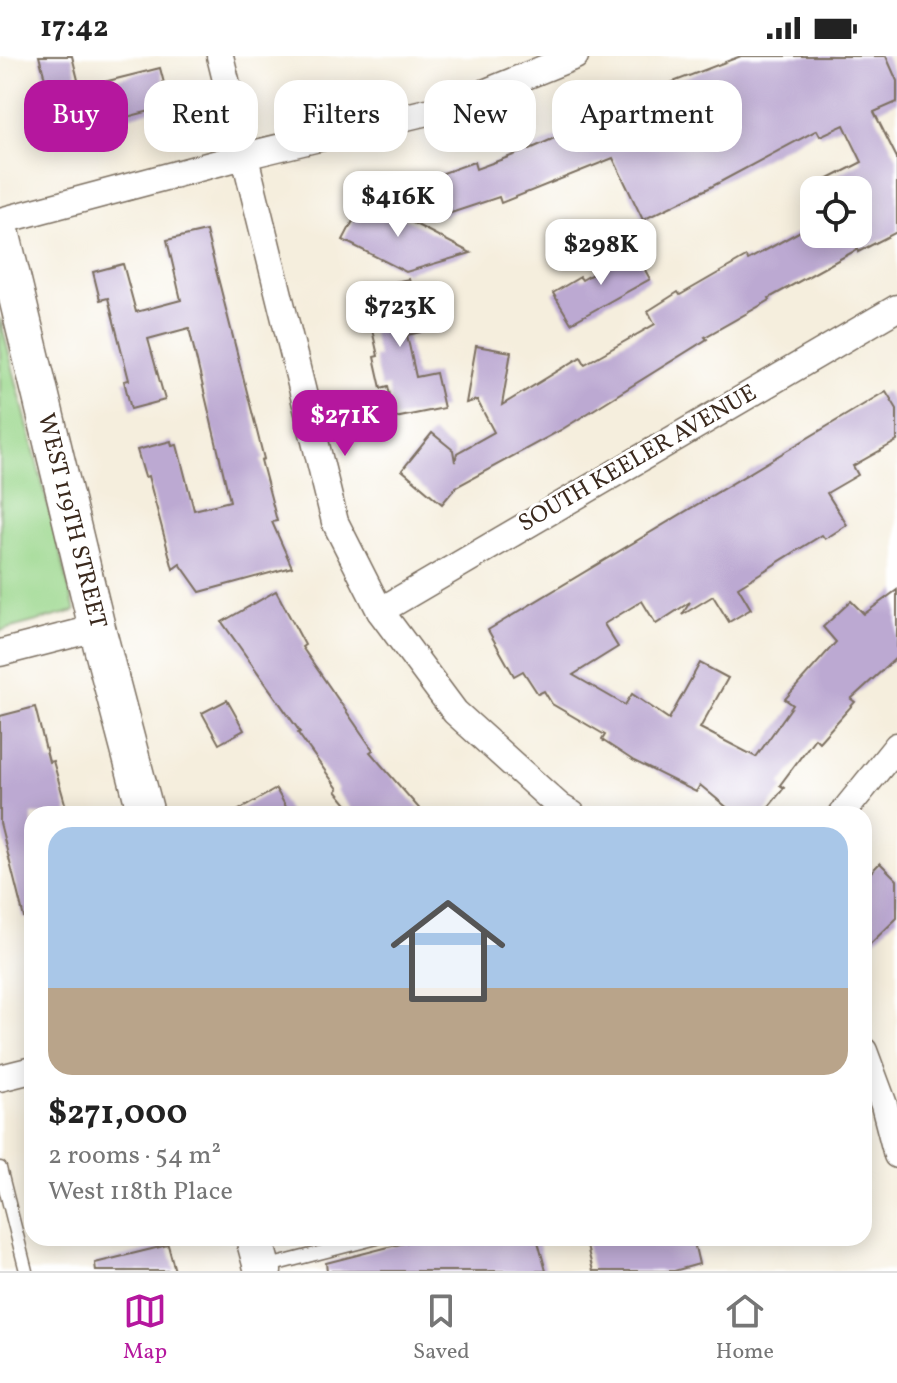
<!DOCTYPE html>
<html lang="en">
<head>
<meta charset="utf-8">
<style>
	body { margin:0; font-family:Vollkorn,serif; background:#f2f2f2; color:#222; height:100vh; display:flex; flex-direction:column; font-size:30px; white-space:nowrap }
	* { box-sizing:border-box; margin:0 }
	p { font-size:26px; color:#767676 }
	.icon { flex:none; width:44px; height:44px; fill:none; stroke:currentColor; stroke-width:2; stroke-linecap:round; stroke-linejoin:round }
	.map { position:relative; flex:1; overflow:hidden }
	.drawer { position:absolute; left:24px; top:750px; width:848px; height:440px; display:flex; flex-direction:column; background:#fff; border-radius:24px; box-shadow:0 4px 20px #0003 }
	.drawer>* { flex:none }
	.top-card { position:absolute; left:24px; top:24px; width:850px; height:72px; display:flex; gap:16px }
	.fabs { position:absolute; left:800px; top:120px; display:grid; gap:16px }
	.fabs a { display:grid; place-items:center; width:72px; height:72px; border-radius:16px; background:#fff; box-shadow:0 4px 20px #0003; font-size:40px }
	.price { position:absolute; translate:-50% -68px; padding:0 18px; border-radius:16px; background:#fff; color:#222; font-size:26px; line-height:52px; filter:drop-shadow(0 2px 4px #0008) }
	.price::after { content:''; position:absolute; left:50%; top:48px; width:24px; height:18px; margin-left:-12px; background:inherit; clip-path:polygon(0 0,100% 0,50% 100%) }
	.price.on { background:#b5179e; color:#fff }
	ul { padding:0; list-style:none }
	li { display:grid; align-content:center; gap:16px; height:424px; padding:0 24px }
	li+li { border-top:2px solid #e0e0e0 }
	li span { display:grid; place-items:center; height:248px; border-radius:24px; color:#555 }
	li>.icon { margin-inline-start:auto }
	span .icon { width:144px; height:144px; fill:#fffc; stroke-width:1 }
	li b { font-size:34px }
	.chip { padding:0 28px; border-radius:24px; background:#fff; box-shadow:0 4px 20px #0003; font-size:28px; line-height:72px }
	.chip.on { background:#b5179e; color:#fff }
	.status { display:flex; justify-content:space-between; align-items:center; height:56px; padding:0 40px; background:#fff; direction:ltr }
	.status svg { height:22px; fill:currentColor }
	.dock { display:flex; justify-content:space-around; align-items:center; height:112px; border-top:2px solid #e0e0e0; background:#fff; font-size:22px; color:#767676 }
	.dock a { display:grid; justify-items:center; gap:4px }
	.dock .on { color:#b5179e }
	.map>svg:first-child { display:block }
	.green { fill:#99d68a; stroke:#6a8054; stroke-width:2 }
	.building { fill:#bca9d2 }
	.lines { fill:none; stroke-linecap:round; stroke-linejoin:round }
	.lane-casing { stroke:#7c6f61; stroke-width:15 }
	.street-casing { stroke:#7c6f61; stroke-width:29 }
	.secondary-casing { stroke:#7c6f61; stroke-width:39 }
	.lane { stroke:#fff; stroke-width:12 }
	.street { stroke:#fff; stroke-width:26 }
	.secondary { stroke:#fff; stroke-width:36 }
	.labels { text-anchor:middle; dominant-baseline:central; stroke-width:6; stroke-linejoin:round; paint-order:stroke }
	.street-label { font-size:24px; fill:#3b2a1e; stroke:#fff }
</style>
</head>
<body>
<div class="status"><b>17:42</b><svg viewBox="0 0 49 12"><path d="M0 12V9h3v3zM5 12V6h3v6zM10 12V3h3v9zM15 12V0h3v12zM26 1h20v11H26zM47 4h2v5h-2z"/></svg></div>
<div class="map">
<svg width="897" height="1215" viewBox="0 0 897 1215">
	<rect width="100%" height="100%" fill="#fff"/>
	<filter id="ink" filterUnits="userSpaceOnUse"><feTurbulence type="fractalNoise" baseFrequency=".0125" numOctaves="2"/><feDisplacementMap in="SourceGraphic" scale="16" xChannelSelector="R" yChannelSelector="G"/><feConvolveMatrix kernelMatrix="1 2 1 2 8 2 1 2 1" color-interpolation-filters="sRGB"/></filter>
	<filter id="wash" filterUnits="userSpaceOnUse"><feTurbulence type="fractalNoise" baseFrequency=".006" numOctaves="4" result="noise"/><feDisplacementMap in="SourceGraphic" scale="32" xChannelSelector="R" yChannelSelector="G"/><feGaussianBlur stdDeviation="1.8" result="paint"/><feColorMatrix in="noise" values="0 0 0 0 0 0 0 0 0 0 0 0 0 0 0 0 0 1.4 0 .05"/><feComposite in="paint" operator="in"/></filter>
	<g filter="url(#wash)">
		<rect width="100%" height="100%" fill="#f5eedd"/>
		<!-- green -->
		<polygon class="green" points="0,262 75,555 0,575"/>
		<g id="blocks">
			<!-- building -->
			<g class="building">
				<polygon points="39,0 72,0 80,32 160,12 170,50 87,71 87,74 57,82 50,53 53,53"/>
				<polygon points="741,0 886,0 897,25 897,46 874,56 897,102 897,176 858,196 858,193 769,242 770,244 705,281 707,283 561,374 456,431 442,448 402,414 432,377 453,394 455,406 457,397 494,376 477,344 466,347 476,290 511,296 502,349 581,301 585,308 655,268 648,255 678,236 680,239 746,201 748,204 806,172 809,178 858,178 858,134 807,134 862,106 844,69 820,80 817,74 709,132 643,164 613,102 501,147 499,141 442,160 429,122 474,106 476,113 530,93 666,32 665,29"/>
				<polygon points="365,142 471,197 406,216 343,184"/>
				<polygon points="206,175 264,403 261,404 277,465 272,466 292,511 200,536 180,508 173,513 148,420 145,421 137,394 171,385 172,390 177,389 194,454 230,445 189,272 148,283 165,344 131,353 124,325 129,324 108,242 100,244 93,216 123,208 136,256 181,244 167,184"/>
				<polygon points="634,194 650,223 571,267 553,237 580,221 582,224"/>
				<polygon points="409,223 421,276 407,279 416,321 436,317 444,352 395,362 388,330 381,332 374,301 378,300 363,233"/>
				<polygon points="886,335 897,353 897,385 853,410 858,419 827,437 847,469 825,483 822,479 738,531 751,553 729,566 713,540 682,559 690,546 656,568 642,545 604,568 618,591 573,619 625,649 632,638 669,663 700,607 728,622 700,672 756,701 793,649 785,643 836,586 823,571 851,545 864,558 897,534 897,601 851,643 855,646 819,686 815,682 780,729 784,732 763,758 735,758 700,729 696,736 634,705 602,684 605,679 552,648 544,635 538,638 523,615 514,620 488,574"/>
				<polygon points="276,535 305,589 302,591 373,694 370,696 424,758 355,758 336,735 338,733 298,677 300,676 222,566"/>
				<polygon points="227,644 244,674 219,688 202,657"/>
				<polygon points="35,651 49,706 53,705 68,758 32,758 32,861 24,862 0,767 0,660"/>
				<polygon points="276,733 290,758 232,758"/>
				<polygon points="880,807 897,824 897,862 864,894 864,823"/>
				<polygon points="424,1182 537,1182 546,1215 327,1215 326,1207"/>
				<polygon points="585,1182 693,1182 699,1208 674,1215 593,1215"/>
				<polygon points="168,1189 175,1215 96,1215 95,1207"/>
			</g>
		</g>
	</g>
	<g filter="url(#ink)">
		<use href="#blocks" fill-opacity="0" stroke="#7c6f61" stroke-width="2"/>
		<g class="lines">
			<!-- lane casing -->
			<g class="lane-casing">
				<g id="lane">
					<polyline points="0,1112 26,1215"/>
					<polyline points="265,1211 377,1182"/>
				</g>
			</g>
			<!-- street casing -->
			<g class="street-casing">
				<g id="street">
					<polyline points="220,0 335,466 380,555 455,656 560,751 572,758"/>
					<polyline points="0,165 244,100 452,50 575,0"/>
					<polyline points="380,555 897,252"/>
					<polyline points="0,597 97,572"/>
					<polyline points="842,758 897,690"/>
					<polyline points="864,995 884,1049 897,1099"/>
					<polyline points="0,1022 32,1014"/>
				</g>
			</g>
			<!-- secondary casing -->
			<g class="secondary-casing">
				<g id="secondary">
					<polyline points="0,171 97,572 146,758"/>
					<polyline points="254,1182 263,1215"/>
				</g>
			</g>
			<!-- lane -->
			<use href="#lane" class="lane"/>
			<!-- street -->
			<use href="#street" class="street"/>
			<!-- secondary -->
			<use href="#secondary" class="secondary"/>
		</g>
	</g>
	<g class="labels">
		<!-- street labels -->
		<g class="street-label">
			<text transform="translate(638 403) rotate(-30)">SOUTH KEELER AVENUE</text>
			<text transform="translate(71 465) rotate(76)">WEST 119TH STREET</text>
		</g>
	</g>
</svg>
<div class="fabs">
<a><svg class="icon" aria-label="locate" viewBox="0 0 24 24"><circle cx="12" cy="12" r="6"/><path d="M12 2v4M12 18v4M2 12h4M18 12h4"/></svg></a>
</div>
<b class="price" style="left:398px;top:183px">$416K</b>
<b class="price" style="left:601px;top:231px">$298K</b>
<b class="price" style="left:400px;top:293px">$723K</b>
<b class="price on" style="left:345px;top:402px">$271K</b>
<div class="top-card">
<a class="chip on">Buy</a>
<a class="chip">Rent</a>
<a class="chip">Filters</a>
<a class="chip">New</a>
<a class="chip">Apartment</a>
</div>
<section class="drawer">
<ul>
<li><span style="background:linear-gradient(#a9c7e8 65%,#b9a48a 0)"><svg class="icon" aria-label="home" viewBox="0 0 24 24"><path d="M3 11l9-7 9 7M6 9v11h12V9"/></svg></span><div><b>$271,000</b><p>2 rooms · 54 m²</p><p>West 118th Place</p></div></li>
</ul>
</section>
</div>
<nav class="dock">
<a class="on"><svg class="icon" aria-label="map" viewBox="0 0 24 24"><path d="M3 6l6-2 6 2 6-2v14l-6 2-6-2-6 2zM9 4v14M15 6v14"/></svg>Map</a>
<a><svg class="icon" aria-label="saved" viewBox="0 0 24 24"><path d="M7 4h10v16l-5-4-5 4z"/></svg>Saved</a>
<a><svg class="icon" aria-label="home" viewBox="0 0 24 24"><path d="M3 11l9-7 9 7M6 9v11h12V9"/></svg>Home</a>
</nav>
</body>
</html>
